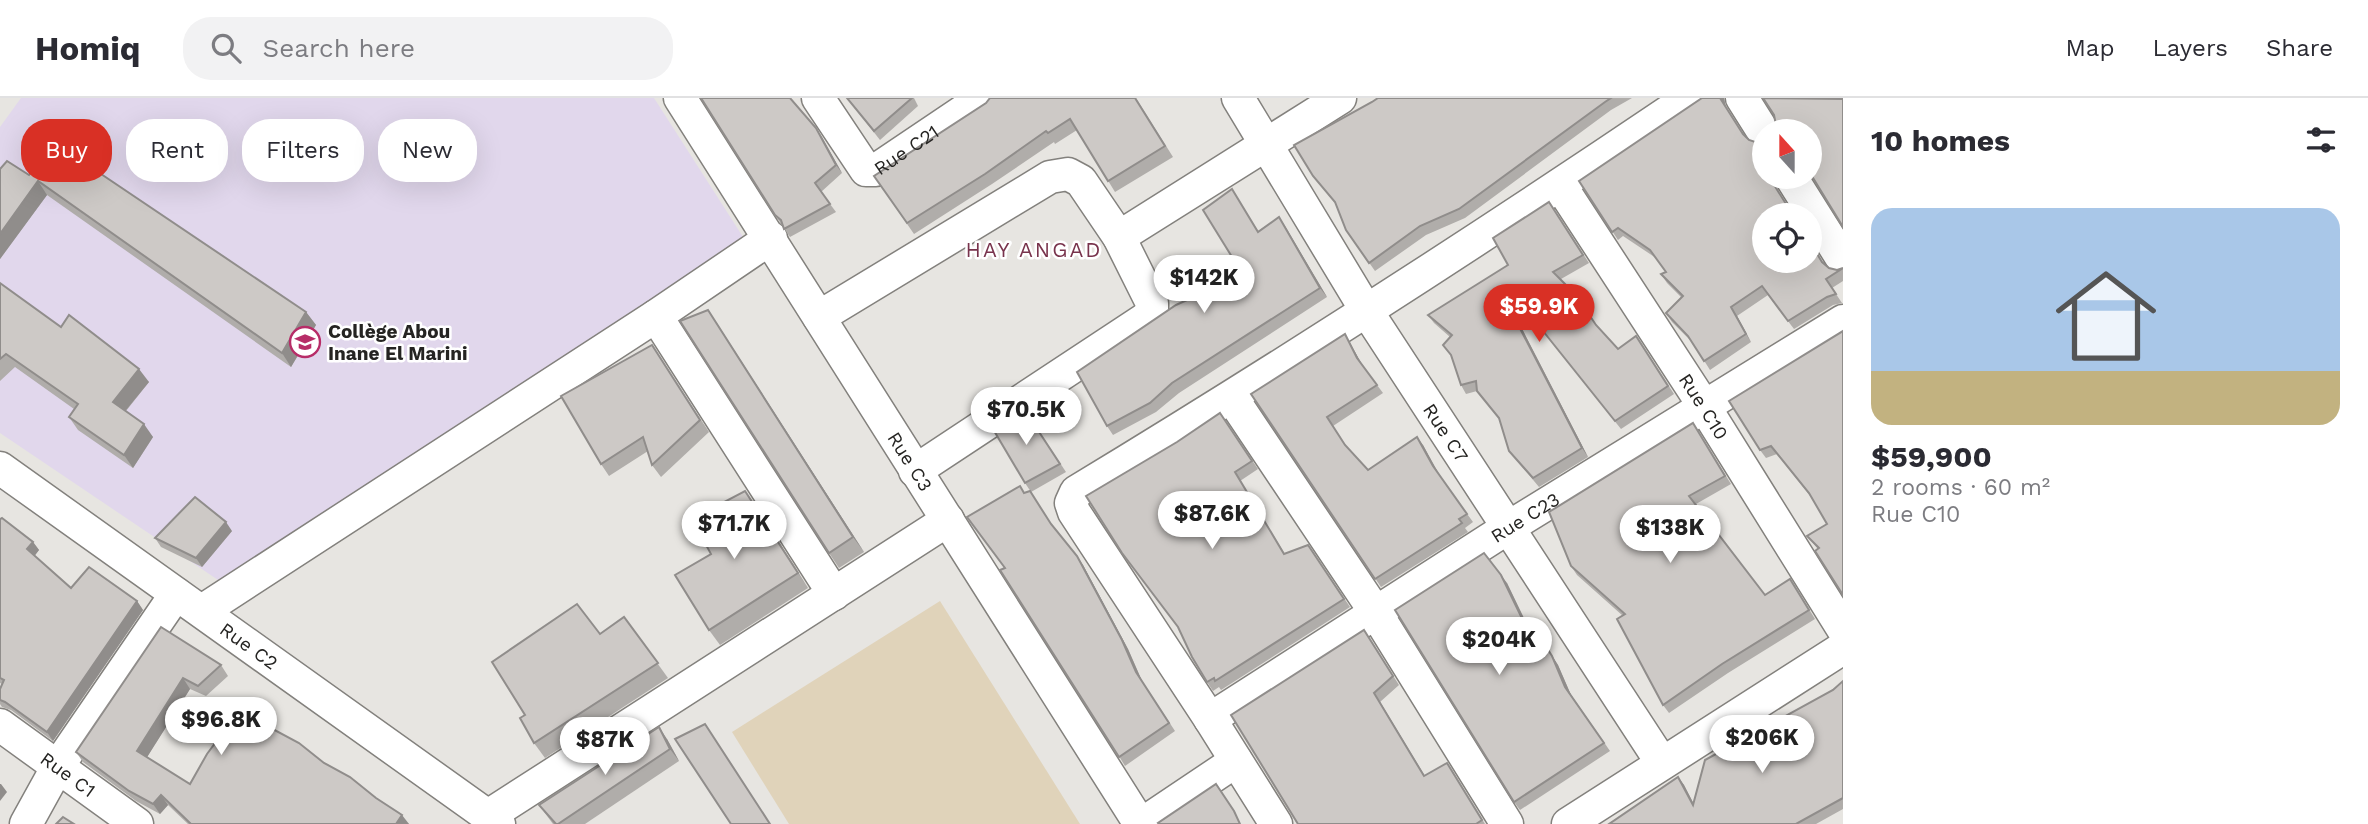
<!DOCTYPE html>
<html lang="en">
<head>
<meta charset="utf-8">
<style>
	body { margin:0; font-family:"Work Sans",sans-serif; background:#f2f2f3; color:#2b2b33; height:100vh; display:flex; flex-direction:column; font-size:26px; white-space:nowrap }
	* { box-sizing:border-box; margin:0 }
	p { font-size:23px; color:#7c7c81 }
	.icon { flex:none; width:38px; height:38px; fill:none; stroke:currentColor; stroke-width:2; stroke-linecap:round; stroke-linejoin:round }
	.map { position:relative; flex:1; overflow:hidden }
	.panel { display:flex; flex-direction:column; background:#fff; width:525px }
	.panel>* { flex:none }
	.guide { position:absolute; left:21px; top:21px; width:665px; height:63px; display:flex; gap:14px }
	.needle { width:46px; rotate:339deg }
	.buttons { position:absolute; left:1752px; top:21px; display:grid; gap:14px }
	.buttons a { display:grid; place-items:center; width:70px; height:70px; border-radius:50%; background:#fff; box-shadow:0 7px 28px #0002; font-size:35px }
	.price { position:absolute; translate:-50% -60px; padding:0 16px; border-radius:24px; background:#fff; color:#222; font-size:23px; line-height:46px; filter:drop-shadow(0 2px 4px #0008) }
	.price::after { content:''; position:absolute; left:50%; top:42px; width:21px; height:16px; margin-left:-10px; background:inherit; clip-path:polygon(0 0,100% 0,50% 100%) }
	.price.on { background:#d93025; color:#fff }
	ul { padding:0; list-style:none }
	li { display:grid; align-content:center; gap:14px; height:371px; padding:0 28px }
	li span { display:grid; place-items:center; height:217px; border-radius:21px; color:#555 }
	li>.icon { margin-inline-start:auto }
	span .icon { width:126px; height:126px; fill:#fffc; stroke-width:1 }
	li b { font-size:30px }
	h2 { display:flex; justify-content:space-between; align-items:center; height:84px; padding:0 28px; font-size:30px }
	.tag { padding:0 24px; border-radius:28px; background:#fff; box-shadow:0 7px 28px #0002; font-size:24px; line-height:63px }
	.tag.on { background:#d93025; color:#fff }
	header { display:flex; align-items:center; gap:42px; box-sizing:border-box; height:98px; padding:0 35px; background:#fff; border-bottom:2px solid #e1e1e2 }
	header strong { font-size:33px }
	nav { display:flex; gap:38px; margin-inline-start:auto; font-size:24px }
	.search { width:490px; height:63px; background:#f2f2f3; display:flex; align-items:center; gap:18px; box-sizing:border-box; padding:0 24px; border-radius:28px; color:#7c7c81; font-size:26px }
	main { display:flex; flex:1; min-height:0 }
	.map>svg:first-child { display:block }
	.education { fill:#e1d7ec }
	.green { fill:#e0d3ba }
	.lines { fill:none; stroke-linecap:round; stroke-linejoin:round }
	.minor-casing { stroke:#83817d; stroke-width:35 }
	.minor { stroke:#fff; stroke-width:32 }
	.wall { fill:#b0adaa }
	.shaded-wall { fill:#908d8b }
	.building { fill:#cdc9c6; stroke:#908d8b; stroke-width:2 }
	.labels { text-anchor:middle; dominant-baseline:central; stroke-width:5; stroke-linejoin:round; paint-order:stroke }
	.street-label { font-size:19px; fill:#252422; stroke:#fff }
	.poi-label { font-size:19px; font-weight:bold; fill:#252422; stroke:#fff; text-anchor:start }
	.neighbourhood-label { font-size:21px; letter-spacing:2px; fill:#78334c; stroke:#fff }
</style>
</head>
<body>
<header>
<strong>Homiq</strong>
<div class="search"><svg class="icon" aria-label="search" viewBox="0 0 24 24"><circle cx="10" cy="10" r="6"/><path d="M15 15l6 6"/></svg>Search here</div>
<nav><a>Map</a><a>Layers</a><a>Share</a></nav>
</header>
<main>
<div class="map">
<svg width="1843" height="726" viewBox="0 0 1843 726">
	<rect width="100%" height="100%" fill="#e7e5e1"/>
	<!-- education -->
	<polygon class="education" points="21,0 654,0 752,153 227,488 0,335 0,29"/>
	<!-- green -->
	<polygon class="green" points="940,503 1080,726 789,726 732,634"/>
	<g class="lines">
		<!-- minor casing -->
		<g class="minor-casing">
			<g id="minor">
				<path id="s1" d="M680,0L1140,726"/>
				<path id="s2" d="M818,0L866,72H876L983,0"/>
				<path id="s3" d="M1238,0L1366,212L1662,665"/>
				<polyline points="1742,0 1764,35"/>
				<polyline points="1791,79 1843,162"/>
				<path id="s4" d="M1560,87L1704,308L1843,531"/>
				<polyline points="1119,139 1340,0"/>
				<polyline points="656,218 834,496"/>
				<polyline points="819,219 1050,79 1068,76 1081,83 1119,139 1152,205 1152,214 1145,221 915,373"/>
				<polyline points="1232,300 1376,515 1507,726"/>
				<path id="s5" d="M0,370L499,726"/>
				<polyline points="202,513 656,218 771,140"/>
				<path id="s6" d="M1210,621L1509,429L1843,223"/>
				<path id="s7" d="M0,627L137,726"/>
				<polyline points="488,718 948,422"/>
				<polyline points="26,726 58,668 176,496"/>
				<polyline points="1142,726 1236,663"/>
				<path d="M1276,726L1210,621L1074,414L1071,405L1076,394C1284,268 1488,136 1689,0"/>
				<polyline points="1568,726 1843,550"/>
			</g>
		</g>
		<!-- minor -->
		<use href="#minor" class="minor"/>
	</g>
	<!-- wall -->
	<g class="wall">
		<polygon points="847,0 914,0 918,8 880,42"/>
		<polygon points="1136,0 1173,59 1115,94 1077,32 1055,46 1054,44 992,86 914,136 874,78 986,5"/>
		<polygon points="1378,0 1632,0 1611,12 1465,120 1426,137 1375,173 1346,132 1336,106 1313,78 1372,4"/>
		<polygon points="1724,0 1726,10 1764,79 1773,79 1775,89 1823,165 1829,170 1837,172 1843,170 1843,183 1832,190 1842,205 1833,207 1794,231 1768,197 1737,218 1751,244 1710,272 1693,245 1672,224 1666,215 1681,199 1667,185 1661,176 1666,174 1656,160 1623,138 1618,142 1579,83 1693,7"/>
		<polygon points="816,30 842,75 821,94 836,114 790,139 775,117"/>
		<polygon points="0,71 29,77 306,214 316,227 291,269 47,97 0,161"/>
		<polygon points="1232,91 1258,133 1279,119 1327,199 1179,295 1156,314 1113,337 1107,328 1237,167"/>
		<polygon points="1549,104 1589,165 1561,181 1597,228 1618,251 1636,238 1674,296 1621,331 1529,216 1518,223 1588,359 1539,389 1509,353 1500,322 1477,293 1466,296 1461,287 1452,259 1443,247 1450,239 1434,225 1428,217 1508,167"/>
		<polygon points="0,185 61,229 149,284 126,313 153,339 133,370 78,332 69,319 74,311 15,269 0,283"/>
		<polygon points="708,212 864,454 839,470 829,455"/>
		<polygon points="1843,233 1843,497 1818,451 1807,438 1827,426 1811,399 1777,356 1766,360 1760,352"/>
		<polygon points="1350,245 1362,267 1383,295 1333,328 1346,348 1368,372 1423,347 1438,376 1473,424 1465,430 1468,434 1381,489 1251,296"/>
		<polygon points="652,247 709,334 661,379 652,367 648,353 609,378 601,366"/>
		<polygon points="1024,311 1066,374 1031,394 1025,385"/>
		<polygon points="1220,315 1258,371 1240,383 1285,456 1308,447 1350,509 1221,592 1219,589 1213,593 1207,584 1177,344"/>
		<polygon points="1698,334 1731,386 1696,406 1765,497 1796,490 1815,521 1728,575 1669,615 1663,607 1623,518 1577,477 1571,468"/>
		<polygon points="1025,394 1083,467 1128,551 1142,583 1175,633 1125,668 1004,470"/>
		<polygon points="756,408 808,490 720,547 709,532 711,456"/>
		<polygon points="0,421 33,444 39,452 34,458 71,490 137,503 143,512 53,643 11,612 2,609 0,606 0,591 2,586 0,585"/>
		<polygon points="232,433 202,469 161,449 155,440"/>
		<polygon points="1507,485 1531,536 1536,533 1542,542 1558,567 1571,597 1610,653 1520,712 1514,704"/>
		<polygon points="624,519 668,580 545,660 534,645 525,617"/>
		<polygon points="161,529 221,567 228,578 206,598 190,591 147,659 190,686 324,665 409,726 188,726 168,707 160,716 136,703 83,664 76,654"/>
		<polygon points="1364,532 1399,587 1380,604 1425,678 1453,674 1485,726 1298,726"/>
		<polygon points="1843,583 1843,711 1816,726 1609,726 1678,679 1684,687 1693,705"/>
		<polygon points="667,641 679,663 585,726 553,726 539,707"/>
	</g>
	<!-- shaded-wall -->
	<g class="shaded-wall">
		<polygon points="1720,0 1724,0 1726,10"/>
		<polygon points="816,30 822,39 842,75 836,67"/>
		<polygon points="1769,79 1773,79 1775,89"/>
		<polygon points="38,83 47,97 0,161 0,136"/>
		<polygon points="1279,119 1285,128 1327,199 1320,190"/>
		<polygon points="1731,209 1737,218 1751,244 1746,236"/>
		<polygon points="708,212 718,227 864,454 853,439"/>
		<polygon points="306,214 316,227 291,269 282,255"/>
		<polygon points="1512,215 1518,223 1588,359 1582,350"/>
		<polygon points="1345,236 1350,245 1363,268 1357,260"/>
		<polygon points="139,271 149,284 122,317 113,304"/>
		<polygon points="144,326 153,339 133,370 124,357"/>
		<polygon points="1417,339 1423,347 1439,376 1433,368"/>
		<polygon points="745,393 756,408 808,490 798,475"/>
		<polygon points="226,424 232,433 202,469 196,460"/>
		<polygon points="33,444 39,452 33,460 27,451"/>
		<polygon points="1077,458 1083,467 1128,551 1142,583 1175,633 1136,574"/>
		<polygon points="1501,477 1507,485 1536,545 1530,537"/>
		<polygon points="137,503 143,512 53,643 47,634"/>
		<polygon points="1536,533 1558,567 1571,597 1610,653 1565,589"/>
		<polygon points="183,580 190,591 144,664 137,653"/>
		<polygon points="1374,595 1380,604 1430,687 1424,678"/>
		<polygon points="659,629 667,641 679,663 670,651"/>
		<polygon points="1678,679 1684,687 1699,716 1693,707"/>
		<polygon points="0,686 1,686 7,694 0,703"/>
		<polygon points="161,697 168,707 160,716 153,706"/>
		<polygon points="402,717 409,726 396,726"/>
	</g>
	<!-- building -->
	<g class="building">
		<polygon points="701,0 790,0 816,30 836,67 815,85 830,106 784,131 781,122 775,117"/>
		<polygon points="847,0 912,0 874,33"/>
		<polygon points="990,0 1135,0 1165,48 1108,83 1070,21 1048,35 1046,33 985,76 907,125 874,78 986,5"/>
		<polygon points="1378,0 1611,0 1605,4 1459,111 1420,128 1369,165 1346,132 1335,104 1313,78 1294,47 1372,4"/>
		<polygon points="1702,0 1720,0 1743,36 1749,42 1758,45 1764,43 1764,79 1769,79 1793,117 1764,117 1764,163 1810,163 1810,144 1822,164 1829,170 1837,172 1843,170 1826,181 1836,196 1827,199 1788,223 1762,188 1731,209 1746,236 1704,263 1688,238 1666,215 1683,198 1661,176 1666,174 1650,152 1618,130 1612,134 1579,83"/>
		<polygon points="1763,0 1843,1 1843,129 1810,75 1810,33 1775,33 1776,27 1774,17"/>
		<polygon points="55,45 306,214 282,255 38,83 0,136 0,71 7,63 29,77"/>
		<polygon points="1232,91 1258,134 1279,119 1320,190 1172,285 1150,305 1107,328 1077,274 1176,207 1216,189 1237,167 1203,112"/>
		<polygon points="1549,104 1583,157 1553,174 1576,197 1596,227 1618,251 1636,238 1668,288 1615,323 1523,208 1512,215 1582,350 1533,380 1509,353 1499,320 1477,293 1476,283 1461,287 1451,257 1443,247 1452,237 1428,217 1508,167 1493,140"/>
		<polygon points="0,185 61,229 69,217 139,271 113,304 144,326 124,357 69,319 78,306 6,256 0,261"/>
		<polygon points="708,212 853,439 829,455 680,223"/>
		<polygon points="1843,233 1843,497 1815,453 1819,450 1807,438 1827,426 1809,395 1771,348 1760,352 1729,303"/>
		<polygon points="1345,236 1357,260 1377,287 1327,319 1345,347 1368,372 1417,339 1433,368 1467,416 1459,421 1462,425 1375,481 1251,296"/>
		<polygon points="652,247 700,322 652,367 643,339 601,366 561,298"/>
		<polygon points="1024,311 1060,366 1025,385 993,331"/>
		<polygon points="1220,315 1252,363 1235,374 1284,456 1308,447 1344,501 1215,583 1214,580 1207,584 1192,559 1178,529 1122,455 1086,398 1177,344"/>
		<polygon points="1693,325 1725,378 1689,398 1765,497 1790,481 1809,512 1722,566 1663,607 1617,521 1625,516 1571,468 1549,414"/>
		<polygon points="1020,388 1024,395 1030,393 1051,426 1077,458 1122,542 1136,574 1169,625 1119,659 1000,472 1005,470 967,419"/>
		<polygon points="745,393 798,475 709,532 675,477 711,456 692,421"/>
		<polygon points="195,399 226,424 196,460 155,440"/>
		<polygon points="2,420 33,444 27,451 71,490 89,469 137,503 47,634 5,604 0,602 0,591 4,582 0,580 0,421"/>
		<polygon points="1484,455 1501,477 1530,537 1536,533 1552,558 1565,589 1604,645 1514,704 1395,512"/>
		<polygon points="577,506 600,536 624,519 658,565 534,645 520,620 525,617 492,564"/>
		<polygon points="161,529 221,567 198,588 183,580 137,653 190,686 207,656 239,613 299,645 324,665 350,679 376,700 402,717 396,726 191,726 161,697 153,706 129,693 76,654"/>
		<polygon points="1364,532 1393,578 1374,595 1424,678 1447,665 1482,722 1476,726 1298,726 1231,617"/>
		<polygon points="1843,583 1843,700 1796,726 1609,726 1678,679 1693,707 1705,662 1833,592"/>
		<polygon points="705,626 770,726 731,726 675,641"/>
		<polygon points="659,629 670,651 558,726 556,726 539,707"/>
		<polygon points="1216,686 1234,713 1240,726 1159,726 1158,725"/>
		<polygon points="63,719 74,726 56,726"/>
	</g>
	<!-- icons -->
	<defs>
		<g id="school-ring" transform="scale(1.575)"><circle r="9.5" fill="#fff" stroke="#b72d68" stroke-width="1.5"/><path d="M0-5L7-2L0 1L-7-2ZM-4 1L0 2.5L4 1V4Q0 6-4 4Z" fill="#b72d68"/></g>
	</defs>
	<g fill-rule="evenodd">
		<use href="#school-ring" x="305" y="244"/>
	</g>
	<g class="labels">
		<!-- street labels -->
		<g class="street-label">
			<text stroke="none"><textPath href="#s2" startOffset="133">Rue C21</textPath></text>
			<text stroke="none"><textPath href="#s4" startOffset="264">Rue C10</textPath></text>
			<text stroke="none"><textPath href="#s3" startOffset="394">Rue C7</textPath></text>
			<text stroke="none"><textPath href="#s1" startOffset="430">Rue C3</textPath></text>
			<text stroke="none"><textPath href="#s6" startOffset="374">Rue C23</textPath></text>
			<text stroke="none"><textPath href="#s5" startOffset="306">Rue C2</textPath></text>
			<text stroke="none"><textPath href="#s7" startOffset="84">Rue C1</textPath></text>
		</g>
		<!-- poi labels -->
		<g class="poi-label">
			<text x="328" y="233">Collège Abou<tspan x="328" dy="22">Inane El Marini</tspan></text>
		</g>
		<!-- neighbourhood labels -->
		<g class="neighbourhood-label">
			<text x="1034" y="151">HAY ANGAD</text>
		</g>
	</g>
</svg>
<div class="buttons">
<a><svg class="needle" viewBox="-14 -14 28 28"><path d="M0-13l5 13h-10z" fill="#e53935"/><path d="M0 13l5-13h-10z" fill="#7c7c81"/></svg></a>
<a><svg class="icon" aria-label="locate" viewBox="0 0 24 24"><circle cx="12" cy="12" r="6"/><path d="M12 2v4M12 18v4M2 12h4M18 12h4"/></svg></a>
</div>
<b class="price" style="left:1204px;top:217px">$142K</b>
<b class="price on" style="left:1539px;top:246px">$59.9K</b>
<b class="price" style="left:1026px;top:349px">$70.5K</b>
<b class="price" style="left:1212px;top:453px">$87.6K</b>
<b class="price" style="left:734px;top:463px">$71.7K</b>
<b class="price" style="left:1670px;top:467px">$138K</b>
<b class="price" style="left:1499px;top:579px">$204K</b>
<b class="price" style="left:221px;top:659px">$96.8K</b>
<b class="price" style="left:1762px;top:677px">$206K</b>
<b class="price" style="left:605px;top:679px">$87K</b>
<div class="guide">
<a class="tag on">Buy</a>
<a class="tag">Rent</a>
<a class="tag">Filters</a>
<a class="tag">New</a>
</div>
</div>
<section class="panel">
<h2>10 homes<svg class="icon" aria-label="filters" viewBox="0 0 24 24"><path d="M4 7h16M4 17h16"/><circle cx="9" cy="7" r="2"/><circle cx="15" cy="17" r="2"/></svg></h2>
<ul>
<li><span style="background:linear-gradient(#a9c7e8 75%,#c2b280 0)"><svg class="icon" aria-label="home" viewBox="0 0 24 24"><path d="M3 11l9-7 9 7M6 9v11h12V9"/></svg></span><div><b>$59,900</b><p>2 rooms · 60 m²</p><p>Rue C10</p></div></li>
</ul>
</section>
</main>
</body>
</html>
